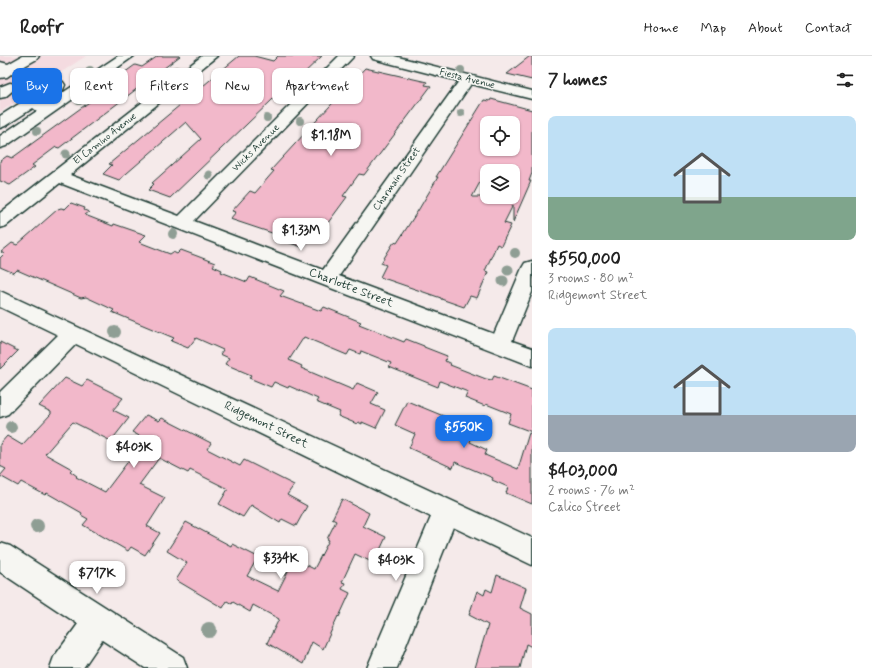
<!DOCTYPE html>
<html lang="en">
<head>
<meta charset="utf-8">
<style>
	body { margin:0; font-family:Mynerve,sans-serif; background:#f2f2f2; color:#222; height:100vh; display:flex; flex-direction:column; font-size:15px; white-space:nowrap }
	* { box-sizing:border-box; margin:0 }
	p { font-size:13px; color:#767676 }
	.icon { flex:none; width:22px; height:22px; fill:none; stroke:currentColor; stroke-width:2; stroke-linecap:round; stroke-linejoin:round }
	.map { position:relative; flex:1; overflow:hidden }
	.side { display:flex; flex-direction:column; background:#fff; width:340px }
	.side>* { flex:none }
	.top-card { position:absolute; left:12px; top:12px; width:380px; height:36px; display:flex; gap:8px }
	.controls { position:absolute; left:480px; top:60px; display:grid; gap:8px }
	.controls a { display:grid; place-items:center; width:40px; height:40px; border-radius:8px; background:#fff; box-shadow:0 1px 3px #0004; font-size:20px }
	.price { position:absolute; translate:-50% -34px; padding:0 9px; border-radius:8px; background:#fff; color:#222; font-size:13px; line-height:26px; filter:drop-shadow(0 1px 2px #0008) }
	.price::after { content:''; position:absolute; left:50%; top:24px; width:12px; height:9px; margin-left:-6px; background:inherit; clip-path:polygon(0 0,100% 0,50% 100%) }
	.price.active { background:#1a73e8; color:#fff }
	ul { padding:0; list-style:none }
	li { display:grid; align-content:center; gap:8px; height:212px; padding:0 16px }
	li span { display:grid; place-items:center; height:124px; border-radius:8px; color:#555 }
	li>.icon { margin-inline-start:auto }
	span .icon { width:72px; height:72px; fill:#fffc; stroke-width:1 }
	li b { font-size:17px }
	h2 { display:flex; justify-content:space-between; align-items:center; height:48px; padding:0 16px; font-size:17px }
	.chip { padding:0 14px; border-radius:8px; background:#fff; box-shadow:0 1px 3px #0004; font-size:14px; line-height:36px }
	.chip.active { background:#1a73e8; color:#fff }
	header { display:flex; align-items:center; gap:24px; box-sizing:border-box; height:56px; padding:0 20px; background:#fff; border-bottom:1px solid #e0e0e0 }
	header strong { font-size:19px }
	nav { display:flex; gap:22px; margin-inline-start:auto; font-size:14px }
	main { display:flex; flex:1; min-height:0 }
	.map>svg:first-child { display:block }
	.built { fill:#f4dbe0 }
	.building { fill:#f2b8ca; stroke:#1f3d34; fill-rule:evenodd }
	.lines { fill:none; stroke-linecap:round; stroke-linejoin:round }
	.minor-casing { stroke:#1f3d34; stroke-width:3 }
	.minor { fill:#f6f6f2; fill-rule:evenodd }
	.tree { fill:#8f9e94 }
	.labels { text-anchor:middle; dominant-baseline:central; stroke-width:3; stroke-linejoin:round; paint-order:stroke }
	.far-street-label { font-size:10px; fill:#1f3d34; stroke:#f6f6f2 }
	.street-label { font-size:12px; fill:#1f3d34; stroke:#f6f6f2 }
</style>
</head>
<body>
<header>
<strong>Roofr</strong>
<nav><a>Home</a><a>Map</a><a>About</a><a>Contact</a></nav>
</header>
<main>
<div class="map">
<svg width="532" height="612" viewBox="0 0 532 612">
	<rect width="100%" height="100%" fill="#f5eaea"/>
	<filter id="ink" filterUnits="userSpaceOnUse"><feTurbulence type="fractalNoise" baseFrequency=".025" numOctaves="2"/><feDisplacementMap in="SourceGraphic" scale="8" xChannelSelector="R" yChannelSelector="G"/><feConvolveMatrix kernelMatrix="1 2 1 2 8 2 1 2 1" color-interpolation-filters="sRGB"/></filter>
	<g filter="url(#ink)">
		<!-- built -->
		<polygon class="built" points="0,0 86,0 0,56"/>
		<!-- building -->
		<g class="building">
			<polygon points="158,0 180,0 59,92 56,91 32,109 35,111 10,129 0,125 0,105 7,100 12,102 92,44 88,43 135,9 142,11"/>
			<polygon points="239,0 254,0 273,5 278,0 322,0 301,20 298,19 170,142 148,134 154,128 152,127 201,83 186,66 119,124 103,118 112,109 109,108"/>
			<polygon points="530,0 532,0 532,24 507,18"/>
			<polygon points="365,12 427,26 425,29 431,30 364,119 359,118 343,140 347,141 316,183 310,181 302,191 284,185 285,183 274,179 275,178 230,163 236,156 232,155 250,135 255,137 274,115 271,114"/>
			<path d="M491,43L532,54V117L529,125H531L513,166V149L504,167L511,169L501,190L497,188L485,215L488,216L477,242L470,240L464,251L441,243V242L380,221L386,209L381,207L394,186L397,187L419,153L438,121H436L484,44L490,45ZM487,67H513V93H487ZM486,115H513V141H472Z"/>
			<polygon points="71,147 85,152 84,154 89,156 85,159 113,170 114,168 146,179 139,186 170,198 173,196 177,198 181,194 197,200 215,207 213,210 222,214 221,216 247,226 250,221 284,235 280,240 321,255 324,251 361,266 359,268 404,286 406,283 424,290 424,291 447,300 445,305 451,308 450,309 486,323 492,324 494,320 532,334 532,376 508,367 511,358 486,348 485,350 465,342 468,336 440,325 438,331 389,311 391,307 361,295 360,298 350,294 347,299 304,281 289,304 302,310 301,312 353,334 357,327 378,336 371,348 385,354 376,372 362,366 362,368 358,366 357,368 338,360 340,356 316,346 318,343 289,330 288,332 274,326 271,331 249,322 251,319 225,308 229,302 220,298 223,294 196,282 188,292 171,285 174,282 112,256 114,254 86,241 81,242 17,214 14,217 0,211 0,202 4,198 1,196 12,187 17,189 58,153 61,152 65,153"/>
			<polygon points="0,286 18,295 0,313"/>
			<polygon points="65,322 82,330 87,324 123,342 113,354 129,362 111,385 73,366 71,368 45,398 72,413 70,415 77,420 76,421 105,436 145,383 132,376 146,359 159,365 162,362 211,387 207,393 240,410 244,404 294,429 287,439 307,450 296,470 282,463 280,467 251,449 243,461 219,448 228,433 190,414 188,417 159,402 139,429 165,442 147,470 160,477 145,499 131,491 128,495 83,469 88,463 81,459 82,457 47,437 45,439 21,426 18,430 0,420 6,413 0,410 0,388 7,380 22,389 51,358 51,356 39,350"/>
			<polygon points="407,345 475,373 470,386 487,394 485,399 518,413 529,377 532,378 532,448 506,437 508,431 492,424 493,422 455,406 453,412 409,392 415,378 395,369"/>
			<polygon points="342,443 369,457 363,470 386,481 374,507 355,498 342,526 345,527 342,533 350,537 339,561 338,560 323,593 312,586 303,608 267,587 279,563 253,549 250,556 233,546 232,548 227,545 223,552 176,524 187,507 167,495 186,466 231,490 232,488 258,501 247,520 278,535 294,503 314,513 329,484 327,483 336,465 332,463"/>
			<polygon points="497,519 526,532 520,552 532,558 532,591 526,588 520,612 475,612 488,569 469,559 477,535 484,539 486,533 492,536"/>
		</g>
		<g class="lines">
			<!-- minor casing -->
			<g class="minor-casing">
				<g id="minor">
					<polygon points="22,0 39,0 37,3 21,12 63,26 65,29 61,38 118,0 134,0 6,90 0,92 0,80 37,55 33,52 5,70 0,72 0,60 44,32 49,31 11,18 7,21 0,22 0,6 8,8"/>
					<polygon points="202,0 217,0 70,119 179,160 339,0 354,0 194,165 323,214 459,25 373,3 371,0 394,0 532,35 532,43 471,28 339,220 494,278 522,212 525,207 532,205 532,236 512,285 532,292 532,310 60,127 6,170 0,172 0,157"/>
					<polygon points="10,27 15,28 17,31 5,41 0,42 0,31"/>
					<polygon points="0,235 532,482 532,509 453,471 397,612 367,612 431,461 76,288 8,358 0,361 0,336 58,279 0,251"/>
					<polygon points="0,487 10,490 183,601 187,612 145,612 102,584 83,612 50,612 54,601 78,568 0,516"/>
				</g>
			</g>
			<!-- minor -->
			<use href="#minor" class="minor"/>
		</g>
		<!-- trees -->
		<g class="tree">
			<circle cx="90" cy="14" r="4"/>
			<circle cx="176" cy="14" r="4"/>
			<circle cx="461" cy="14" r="4"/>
			<circle cx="119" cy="16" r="4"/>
			<circle cx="347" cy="17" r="4"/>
			<circle cx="80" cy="21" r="4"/>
			<circle cx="155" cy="30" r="4"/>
			<circle cx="79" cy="45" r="4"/>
			<circle cx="461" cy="57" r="4"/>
			<circle cx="267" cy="62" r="4"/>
			<circle cx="300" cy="65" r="4"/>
			<circle cx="37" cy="75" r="4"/>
			<circle cx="66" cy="98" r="4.5"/>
			<circle cx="209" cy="119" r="4.5"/>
			<circle cx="173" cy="178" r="5"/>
			<circle cx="515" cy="197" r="5"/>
			<circle cx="508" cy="214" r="5.5"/>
			<circle cx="503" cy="225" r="5.5"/>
			<circle cx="115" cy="276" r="6"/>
			<circle cx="11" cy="371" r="6"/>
			<circle cx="37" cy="470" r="7"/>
			<circle cx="209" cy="574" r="8"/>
		</g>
	</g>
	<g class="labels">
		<!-- far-street labels -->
		<g class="far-street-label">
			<text transform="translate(467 23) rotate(14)">Fiesta Avenue</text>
			<text transform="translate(105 83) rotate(-38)">El Camino Avenue</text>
			<text transform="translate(256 92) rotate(-45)">Wicks Avenue</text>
			<text transform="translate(397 123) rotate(-55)">Charmain Street</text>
		</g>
		<!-- street labels -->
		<g class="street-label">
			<text transform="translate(351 232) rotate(21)">Charlotte Street</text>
			<text transform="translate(266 369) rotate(26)">Ridgemont Street</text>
		</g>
	</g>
</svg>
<div class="controls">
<a><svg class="icon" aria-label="locate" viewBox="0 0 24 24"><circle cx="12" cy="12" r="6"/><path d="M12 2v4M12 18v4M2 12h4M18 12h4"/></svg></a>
<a><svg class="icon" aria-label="layers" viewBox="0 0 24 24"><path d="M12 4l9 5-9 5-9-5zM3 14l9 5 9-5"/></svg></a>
</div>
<b class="price" style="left:331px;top:101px">$1.18M</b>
<b class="price" style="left:301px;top:196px">$1.33M</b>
<b class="price active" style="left:464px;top:393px">$550K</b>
<b class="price" style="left:134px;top:413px">$403K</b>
<b class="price" style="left:281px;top:524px">$334K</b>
<b class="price" style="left:396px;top:526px">$403K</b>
<b class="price" style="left:97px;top:539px">$717K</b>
<div class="top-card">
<a class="chip active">Buy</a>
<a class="chip">Rent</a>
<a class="chip">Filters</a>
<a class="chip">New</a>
<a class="chip">Apartment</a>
</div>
</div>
<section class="side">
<h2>7 homes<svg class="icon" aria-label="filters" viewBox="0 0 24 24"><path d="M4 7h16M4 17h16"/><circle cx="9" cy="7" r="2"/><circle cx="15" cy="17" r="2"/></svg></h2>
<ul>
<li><span style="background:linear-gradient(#bfe0f5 65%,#7fa58c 0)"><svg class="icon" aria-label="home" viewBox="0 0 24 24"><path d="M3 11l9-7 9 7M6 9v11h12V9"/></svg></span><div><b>$550,000</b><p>3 rooms · 80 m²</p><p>Ridgemont Street</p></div></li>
<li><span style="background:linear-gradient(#bfe0f5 70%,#9aa5b1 0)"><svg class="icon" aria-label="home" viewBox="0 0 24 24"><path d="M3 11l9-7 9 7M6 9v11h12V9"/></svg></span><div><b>$403,000</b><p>2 rooms · 76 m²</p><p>Calico Street</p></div></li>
</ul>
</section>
</main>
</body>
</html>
